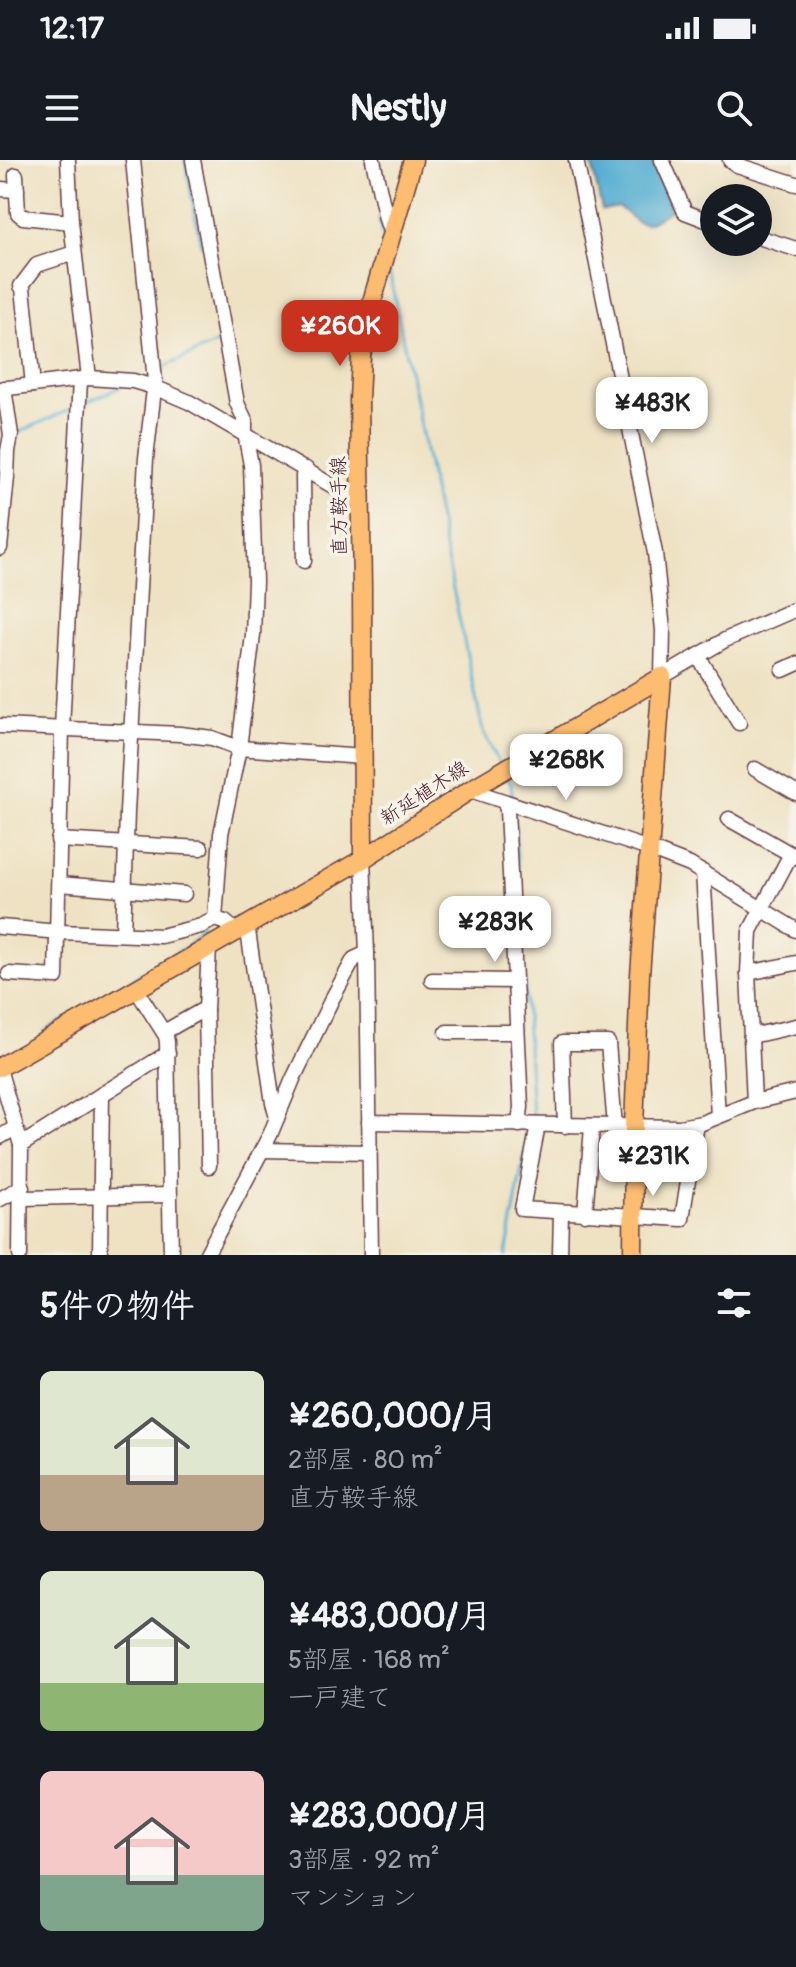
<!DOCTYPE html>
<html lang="ja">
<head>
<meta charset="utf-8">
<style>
	body { margin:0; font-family:Pangolin,"Klee One",sans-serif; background:#20242c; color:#f1f3f6; height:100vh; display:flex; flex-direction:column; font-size:30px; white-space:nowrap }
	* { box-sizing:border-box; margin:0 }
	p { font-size:26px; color:#9ea1a6 }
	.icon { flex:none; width:44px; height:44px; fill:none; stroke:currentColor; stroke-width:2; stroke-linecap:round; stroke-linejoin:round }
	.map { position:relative; height:1095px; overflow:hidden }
	.side { display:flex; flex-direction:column; background:#171b24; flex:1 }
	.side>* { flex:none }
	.buttons { position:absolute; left:700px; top:24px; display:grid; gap:16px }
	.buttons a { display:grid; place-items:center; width:72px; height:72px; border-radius:50%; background:#171b24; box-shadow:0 8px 32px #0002; font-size:40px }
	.price { position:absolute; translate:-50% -68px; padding:0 18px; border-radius:16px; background:#fff; color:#222; font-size:26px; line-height:52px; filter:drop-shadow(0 2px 4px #0008) }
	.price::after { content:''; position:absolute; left:50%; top:48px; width:24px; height:18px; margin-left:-12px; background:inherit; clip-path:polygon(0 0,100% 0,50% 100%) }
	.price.active { background:#c8321e; color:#fff }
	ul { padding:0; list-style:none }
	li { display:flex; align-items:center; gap:24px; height:200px; padding:0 40px }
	li span { display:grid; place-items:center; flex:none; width:224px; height:160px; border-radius:12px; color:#555 }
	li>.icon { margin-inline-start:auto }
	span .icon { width:96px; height:96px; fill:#fffc; stroke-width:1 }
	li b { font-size:34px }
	h2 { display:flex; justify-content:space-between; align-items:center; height:96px; padding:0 40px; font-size:34px }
	.status { display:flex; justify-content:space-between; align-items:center; height:56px; padding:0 40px; background:#171b24; direction:ltr }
	.status svg { height:22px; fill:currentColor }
	header { display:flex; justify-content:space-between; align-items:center; height:104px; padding:0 40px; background:#171b24; font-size:36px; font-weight:700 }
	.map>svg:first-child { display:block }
	.water { fill:#54aed2; stroke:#4f667e; stroke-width:2 }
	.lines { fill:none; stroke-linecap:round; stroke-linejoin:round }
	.stream { stroke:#54aed2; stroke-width:3 }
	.minor-casing { stroke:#633c42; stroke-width:17 }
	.major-casing { stroke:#633c42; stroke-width:21 }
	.minor { stroke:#fff; stroke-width:14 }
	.major { stroke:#fcbd6f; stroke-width:18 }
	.labels { text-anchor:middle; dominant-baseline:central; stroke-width:7; stroke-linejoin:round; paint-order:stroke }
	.street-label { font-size:20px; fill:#4a1f2b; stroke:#f7f3e8 }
</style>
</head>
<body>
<div class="status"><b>12:17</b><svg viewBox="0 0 49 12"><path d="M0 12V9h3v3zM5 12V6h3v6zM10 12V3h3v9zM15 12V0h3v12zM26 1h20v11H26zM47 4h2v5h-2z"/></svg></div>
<header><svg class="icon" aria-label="menu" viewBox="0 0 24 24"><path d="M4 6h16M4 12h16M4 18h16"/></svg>Nestly<svg class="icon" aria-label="search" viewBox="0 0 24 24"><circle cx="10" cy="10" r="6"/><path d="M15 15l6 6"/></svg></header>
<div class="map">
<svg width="796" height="1095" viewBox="0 0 796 1095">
	<rect width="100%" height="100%" fill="#f7f3e8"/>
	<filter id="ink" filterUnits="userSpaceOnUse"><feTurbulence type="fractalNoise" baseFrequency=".0125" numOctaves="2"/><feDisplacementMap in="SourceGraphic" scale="16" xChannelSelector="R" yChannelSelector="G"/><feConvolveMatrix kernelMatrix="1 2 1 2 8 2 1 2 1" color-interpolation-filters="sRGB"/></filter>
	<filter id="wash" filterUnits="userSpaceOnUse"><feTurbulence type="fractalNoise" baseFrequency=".006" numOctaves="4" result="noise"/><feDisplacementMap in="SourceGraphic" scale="32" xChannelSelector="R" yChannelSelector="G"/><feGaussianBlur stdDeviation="1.8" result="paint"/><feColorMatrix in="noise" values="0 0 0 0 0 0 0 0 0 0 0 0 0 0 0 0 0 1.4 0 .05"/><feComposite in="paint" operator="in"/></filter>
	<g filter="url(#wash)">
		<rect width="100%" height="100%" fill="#eee2c3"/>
		<!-- water -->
		<path class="water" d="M591,0H653L671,50C641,67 646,70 619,47L602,50Z"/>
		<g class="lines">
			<!-- stream -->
			<g class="stream">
				<polyline points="185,0 201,85"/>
				<polyline points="379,59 382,75"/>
				<polyline points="389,110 448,405 483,571 500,605"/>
				<polyline points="160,209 219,182"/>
				<polyline points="230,242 237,260"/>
				<polyline points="84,243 121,227"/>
				<polyline points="15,274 73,248"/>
				<polyline points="506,615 511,624 513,638"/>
				<polyline points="514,650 532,955 531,961"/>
				<polyline points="45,871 190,785 204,773 204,770"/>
				<polyline points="506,1095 529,969"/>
			</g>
		</g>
	</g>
	<g filter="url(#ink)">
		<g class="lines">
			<!-- minor casing -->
			<g class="minor-casing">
				<g id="minor">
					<polyline points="68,0 71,62 89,218"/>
					<polyline points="193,0 237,243 245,260 245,273 251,305 255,421 253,475 239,588 221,674 215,759"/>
					<polyline points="373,0 386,59 391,74"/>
					<polyline points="576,0 655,393 663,470 662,517"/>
					<polyline points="662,0 685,52 714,63"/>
					<polyline points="730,0 737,5 796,24"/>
					<polyline points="16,15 18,53 23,57 71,62"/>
					<polyline points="0,29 17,30"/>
					<polyline points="758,77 796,89"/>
					<polyline points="33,225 23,128 21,126 37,105 74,93"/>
					<polyline points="0,229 89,218 133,221 154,227 189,242 360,342"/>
					<polyline points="0,388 7,317 8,291 11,275 4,228"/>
					<polyline points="304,401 303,316 306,309"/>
					<polyline points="698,496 739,563"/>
					<polyline points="783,510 796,504"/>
					<polyline points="662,517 725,480 796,449"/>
					<polyline points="0,566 180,574 212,578 239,588 363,597"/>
					<polyline points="755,609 796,633"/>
					<polyline points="470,630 649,689 690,705 796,770"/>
					<polyline points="505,642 507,650 521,947 519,965"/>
					<polyline points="729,659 796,697"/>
					<polyline points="58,680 201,688"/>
					<polyline points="363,699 367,793 371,1095"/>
					<polyline points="703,712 718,956"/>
					<polyline points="59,724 184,734"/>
					<polyline points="247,764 273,943 277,958"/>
					<polyline points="0,767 60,772 161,776 201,766 215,759 225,762 236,771"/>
					<polyline points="123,774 127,652 146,298 155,221 133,0"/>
					<polyline points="209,787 206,850 209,1006"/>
					<polyline points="748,813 796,803"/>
					<polyline points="9,814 56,817 62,568 80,220"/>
					<polyline points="432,820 515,821"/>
					<polyline points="136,829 166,876 167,882 171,1095"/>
					<polyline points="164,872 201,851 206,850"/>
					<polyline points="447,872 517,872"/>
					<polyline points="751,876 796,866"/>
					<polyline points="0,912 21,985 20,1095"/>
					<polyline points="754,942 748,813 750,771 791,694"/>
					<polyline points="369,962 679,967 702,963 754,942 796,932"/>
					<polyline points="538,965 522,1049 682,1059 697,964"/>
					<polyline points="565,966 562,883 608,883 615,967"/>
					<polyline points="0,977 15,968"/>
					<polyline points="21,985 168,893"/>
					<polyline points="262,990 369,992"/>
					<polyline points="22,1038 170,1035"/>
					<polyline points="0,1039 22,1027"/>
					<polyline points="585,1054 592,967"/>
					<polyline points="100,1095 102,934"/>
					<polyline points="206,1095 270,975 293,919 332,839 354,799 367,793"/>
					<polyline points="560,1095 561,1053"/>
				</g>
			</g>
			<!-- major casing -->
			<g class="major-casing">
				<g id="major">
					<polyline points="363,699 362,427 359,240 361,196 369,152 413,0"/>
					<polyline points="0,907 363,699 470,630 662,517"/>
					<polyline points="633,1095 634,967 640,815 662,517"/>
				</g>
			</g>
			<!-- minor -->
			<use href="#minor" class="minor"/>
			<!-- major -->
			<use href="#major" class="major"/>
		</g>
	</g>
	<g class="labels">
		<!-- street labels -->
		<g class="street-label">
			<text transform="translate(339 346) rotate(-91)">直方鞍手線</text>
			<text transform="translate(424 633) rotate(-33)">新延植木線</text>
		</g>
	</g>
</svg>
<div class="buttons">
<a><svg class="icon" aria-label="layers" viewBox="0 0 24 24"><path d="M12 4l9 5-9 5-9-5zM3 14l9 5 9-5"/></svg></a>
</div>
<b class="price active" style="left:340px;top:208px">¥260K</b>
<b class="price" style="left:652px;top:285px">¥483K</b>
<b class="price" style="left:566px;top:642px">¥268K</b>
<b class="price" style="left:495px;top:804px">¥283K</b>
<b class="price" style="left:653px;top:1038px">¥231K</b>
</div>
<section class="side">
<h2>5件の物件<svg class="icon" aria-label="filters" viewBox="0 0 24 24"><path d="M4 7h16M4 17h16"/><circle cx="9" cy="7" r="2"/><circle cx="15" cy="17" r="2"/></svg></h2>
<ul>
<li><span style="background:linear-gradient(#dfe7d0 65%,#b9a48a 0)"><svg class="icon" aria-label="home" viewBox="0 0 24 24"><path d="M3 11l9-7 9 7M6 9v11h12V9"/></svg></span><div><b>¥260,000/月</b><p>2部屋 · 80 m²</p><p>直方鞍手線</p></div></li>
<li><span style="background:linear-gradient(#dfe7d0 70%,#8fb573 0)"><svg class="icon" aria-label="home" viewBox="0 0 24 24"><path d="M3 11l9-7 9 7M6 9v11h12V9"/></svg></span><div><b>¥483,000/月</b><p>5部屋 · 168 m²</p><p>一戸建て</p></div></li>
<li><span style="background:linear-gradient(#f6c9c9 65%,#7fa58c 0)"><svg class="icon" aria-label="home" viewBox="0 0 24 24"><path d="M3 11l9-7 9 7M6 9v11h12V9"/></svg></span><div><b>¥283,000/月</b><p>3部屋 · 92 m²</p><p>マンション</p></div></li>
</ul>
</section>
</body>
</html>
